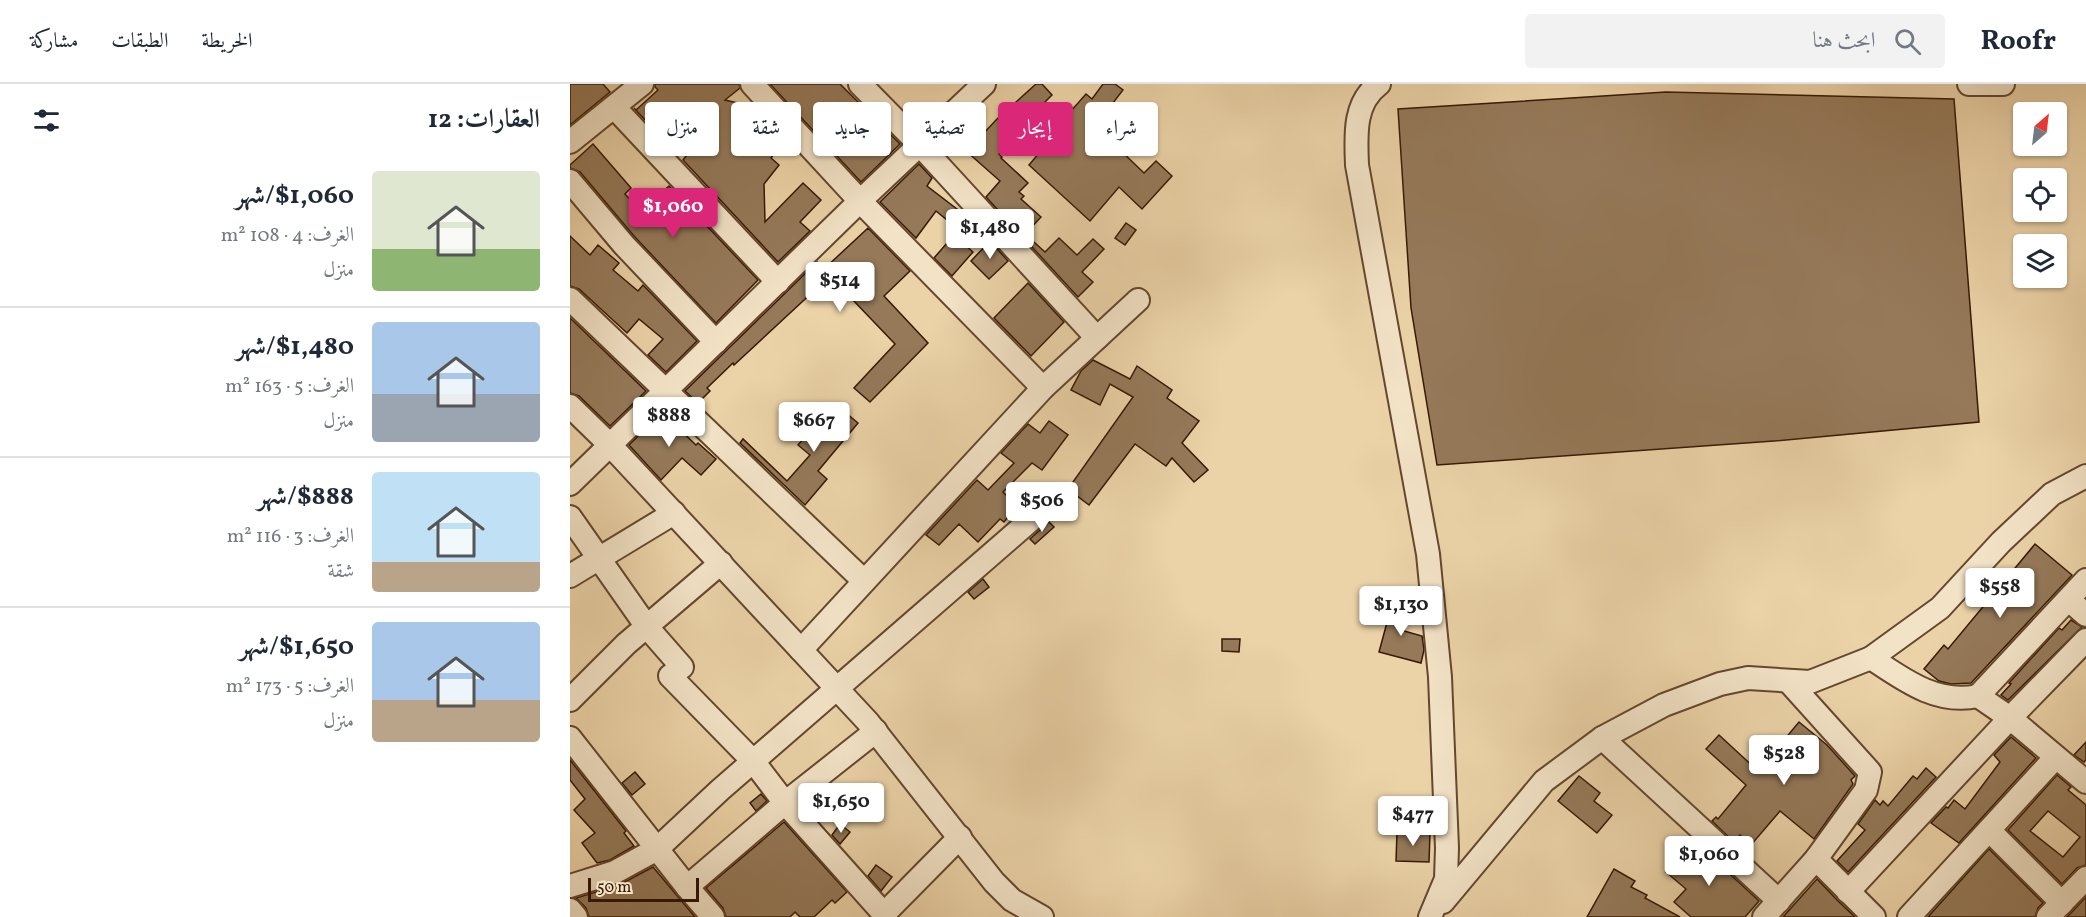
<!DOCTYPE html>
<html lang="ar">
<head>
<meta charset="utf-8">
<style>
	body { margin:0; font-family:Vollkorn,Amiri,serif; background:#f2f2f3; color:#1f2937; direction:rtl; height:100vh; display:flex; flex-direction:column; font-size:22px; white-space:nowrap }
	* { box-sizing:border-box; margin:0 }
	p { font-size:20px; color:#747a83 }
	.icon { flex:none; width:33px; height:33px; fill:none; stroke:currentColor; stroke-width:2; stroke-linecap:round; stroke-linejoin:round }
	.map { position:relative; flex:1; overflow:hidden; direction:ltr }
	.side { display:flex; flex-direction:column; background:#fff; width:570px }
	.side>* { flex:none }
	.banner { position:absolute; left:18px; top:18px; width:570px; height:54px; direction:rtl; display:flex; gap:12px }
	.needle { width:39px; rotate:28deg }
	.controls { position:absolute; left:1443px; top:18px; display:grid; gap:12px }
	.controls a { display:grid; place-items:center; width:54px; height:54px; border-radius:6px; background:#fff; box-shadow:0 2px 4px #0004; font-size:30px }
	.scale { position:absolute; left:18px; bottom:15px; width:111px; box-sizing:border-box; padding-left:6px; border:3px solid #371904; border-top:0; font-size:16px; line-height:21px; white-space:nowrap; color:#371904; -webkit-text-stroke:4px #f2e2c6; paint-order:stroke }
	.price { position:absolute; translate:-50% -51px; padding:0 14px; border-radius:6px; background:#fff; color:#222; font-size:20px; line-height:39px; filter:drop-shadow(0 2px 3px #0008) }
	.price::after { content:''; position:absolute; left:50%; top:36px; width:18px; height:14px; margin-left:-9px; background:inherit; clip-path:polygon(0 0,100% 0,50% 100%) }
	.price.selected { background:#db2777; color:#fff }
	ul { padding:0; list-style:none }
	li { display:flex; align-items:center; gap:18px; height:150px; padding:0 30px }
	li+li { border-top:2px solid #e0e1e3 }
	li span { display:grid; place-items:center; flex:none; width:168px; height:120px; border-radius:6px; color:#555 }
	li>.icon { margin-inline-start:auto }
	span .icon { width:72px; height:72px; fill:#fffc; stroke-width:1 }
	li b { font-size:26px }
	h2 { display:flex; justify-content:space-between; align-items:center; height:72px; padding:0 30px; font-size:26px }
	.tag { padding:0 21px; border-radius:6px; background:#fff; box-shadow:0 2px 4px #0004; font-size:21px; line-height:54px }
	.tag.selected { background:#db2777; color:#fff }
	header { display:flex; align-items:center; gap:36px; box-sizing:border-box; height:84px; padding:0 30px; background:#fff; border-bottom:2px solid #e0e1e3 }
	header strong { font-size:28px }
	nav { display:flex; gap:33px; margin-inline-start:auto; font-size:21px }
	.search { width:420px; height:54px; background:#f2f2f3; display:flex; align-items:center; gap:15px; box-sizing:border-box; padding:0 21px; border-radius:6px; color:#747a83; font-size:22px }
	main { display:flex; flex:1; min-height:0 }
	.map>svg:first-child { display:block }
	.building { fill:#957959; stroke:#371904; stroke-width:1.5; fill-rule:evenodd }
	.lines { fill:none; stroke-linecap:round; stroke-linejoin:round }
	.minor-casing { stroke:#64472d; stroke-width:26 }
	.minor { stroke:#f2e2c6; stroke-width:22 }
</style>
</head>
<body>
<header>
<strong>Roofr</strong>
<div class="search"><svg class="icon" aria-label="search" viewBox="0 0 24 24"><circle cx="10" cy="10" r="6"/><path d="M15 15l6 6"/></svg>ابحث هنا</div>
<nav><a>الخريطة</a><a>الطبقات</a><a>مشاركة</a></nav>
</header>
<main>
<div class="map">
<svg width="1516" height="833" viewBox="0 0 1516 833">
	<rect width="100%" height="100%" fill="#ebd2a7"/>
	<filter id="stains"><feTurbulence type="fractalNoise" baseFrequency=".00333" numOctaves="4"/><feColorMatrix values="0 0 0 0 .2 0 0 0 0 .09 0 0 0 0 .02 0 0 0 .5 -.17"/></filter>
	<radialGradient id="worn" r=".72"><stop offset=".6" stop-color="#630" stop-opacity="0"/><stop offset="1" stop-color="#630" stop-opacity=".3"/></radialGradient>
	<!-- building -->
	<g class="building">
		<polygon points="0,0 33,0 40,8 0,41"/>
		<polygon points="85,0 169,0 170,4 155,16 185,23 215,56 201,74 209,81 194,100 195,138 233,99 251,116 230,138 240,147 208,178 113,76 147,32 141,27 100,63 64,24 66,26 88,6 85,3"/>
		<polygon points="200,0 270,0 330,60 291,98"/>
		<polygon points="466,0 472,0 482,11 475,18 493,36 516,10 522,15 533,0 545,0 553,6 536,28 560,49 547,63 574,89 586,77 602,92 572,125 549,103 520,137 459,81 470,68 467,65 470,61 453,43 429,70 432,73 431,74 458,99 449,108 454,112 451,115 471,133 455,150 475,168 489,154 507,171 523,155 534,165 512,188 523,198 508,213 416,113 430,97 379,52 395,36 412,51 427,35"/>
		<polygon points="1096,8 1384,15 1409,338 1204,357 867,381 841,224 828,25"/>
		<polygon points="23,60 61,104 55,110 71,127 99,102 188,196 146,239 64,152 10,88 0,84 0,81"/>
		<polygon points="349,80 362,94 357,102 387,125 377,136 366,127 346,154 310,118"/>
		<polygon points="556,139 566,146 555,161 545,154"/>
		<polygon points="298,144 340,187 314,212 358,259 300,318 284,304 325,260 260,192 164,281 163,279 137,304 140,307 128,319 115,307 247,178 254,185"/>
		<polygon points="384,151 403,168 382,192 364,174"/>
		<polygon points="0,152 20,171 28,161 49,179 43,186 68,207 73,201 127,257 96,288 78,271 93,255 69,235 57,249 9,205 0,202"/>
		<polygon points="420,157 438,177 419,195 401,177"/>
		<polygon points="458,199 494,238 461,272 424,234"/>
		<polygon points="0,234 76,307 40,342 9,312 0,309"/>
		<polygon points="523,276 560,295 567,282 602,306 597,314 629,337 612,359 638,386 624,398 602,374 596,382 565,360 519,421 498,405 563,313 540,300 530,321 501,306 511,287"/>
		<polygon points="264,319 288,339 248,387 257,395 235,421 170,359 173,355 217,397 240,371 228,361"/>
		<polygon points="96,325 106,336 103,339 126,361 128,359 146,375 131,391 112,374 91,396 59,361"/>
		<polygon points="479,337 498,351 472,386 462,379 433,408 451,426 442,434 439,432 434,438 430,435 408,458 389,440 369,461 356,451 407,396 418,406 444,379 431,369 458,340 470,349"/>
		<polygon points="479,438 484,443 465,460 460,455"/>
		<polygon points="1465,460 1502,491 1401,599 1381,600 1369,597 1354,585 1374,561 1378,565"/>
		<polygon points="413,495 419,503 404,515 398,508"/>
		<polygon points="822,520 839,524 834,547 852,552 854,566 851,579 809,568"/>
		<polygon points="1501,536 1512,543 1438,616 1431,611 1441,600 1439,599 1489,544 1492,546"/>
		<polygon points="652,555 670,555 669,568 652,567"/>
		<polygon points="1229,638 1257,661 1285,692 1281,696 1283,700 1244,755 1210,727 1181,761 1170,751 1164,758 1142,737 1146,733 1148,735 1176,701 1136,665 1149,651 1188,687"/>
		<polygon points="1441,653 1466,674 1389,759 1361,739 1376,723 1378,724 1384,716 1395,725 1430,678 1424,671"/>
		<polygon points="1516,658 1516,676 1514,678 1504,671"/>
		<polygon points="0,676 56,747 54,749 64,762 40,776 27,779 12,759 25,749 4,726 15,715 0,696"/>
		<polygon points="1356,684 1366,693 1278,788 1267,777 1295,746 1288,740 1305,716 1310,721 1313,717 1318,722 1343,692 1347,695"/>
		<polygon points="65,688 75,700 62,711 52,699"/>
		<path d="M1487,691L1501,703L1498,706L1516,721V781L1507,784L1492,800L1438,746ZM1478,727L1510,753L1493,773L1460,747Z"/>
		<polygon points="1009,692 1030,709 1024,717 1042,731 1027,749 988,717"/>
		<polygon points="191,710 197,717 186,727 180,719"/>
		<polygon points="214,738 277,808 265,819 262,816 244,833 230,833 225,828 220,833 156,833 153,824 136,804"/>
		<polygon points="270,740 280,748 270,760 262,751"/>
		<polygon points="827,748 860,749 859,778 826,777"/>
		<polygon points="1124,757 1189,817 1175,833 1121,833 1104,818 1116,805 1096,788"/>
		<polygon points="1419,765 1473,819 1468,824 1465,833 1358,833"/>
		<polygon points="306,781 322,793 311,807 298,792"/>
		<polygon points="83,783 125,833 19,833 16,824 6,814 49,801"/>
		<polygon points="1044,785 1065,797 1061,803 1077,811 1075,814 1110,833 1017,833"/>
		<polygon points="1247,795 1268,817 1285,833 1213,833"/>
		<polygon points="1516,813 1516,833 1497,833 1502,828"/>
	</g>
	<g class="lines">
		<!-- minor casing -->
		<g class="minor-casing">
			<g id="minor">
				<polyline points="182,0 290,117 473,304"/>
				<polyline points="290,0 350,61 527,254"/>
				<path d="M809,0C783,19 786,53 787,81L858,470L870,593L877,764L876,795L860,833"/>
				<polyline points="1399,0 1433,0"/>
				<polyline points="44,23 208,198"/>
				<polyline points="0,58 72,0"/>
				<polyline points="0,97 54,161 146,258"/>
				<polyline points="0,215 294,497"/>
				<polyline points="0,322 41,362 298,638 424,798 442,816 472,833"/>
				<polyline points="0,400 290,117 414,0"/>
				<polyline points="0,433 77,543 112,583 100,592 183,677 215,719 314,830 390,753"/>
				<polyline points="0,492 104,429"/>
				<polyline points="1499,516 1516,531"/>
				<polyline points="231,566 473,304 568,216"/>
				<path d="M1301,574C1334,596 1367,621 1408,612L1440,634L1516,698"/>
				<polyline points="1408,612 1516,496"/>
				<polyline points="0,616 56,560 151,479"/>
				<polyline points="0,654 117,803 143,833"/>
				<polyline points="1032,654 1209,817"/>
				<polyline points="1419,746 1492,819"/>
				<polyline points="1246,775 1304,833"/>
				<polyline points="0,802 45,788 87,765 150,706 478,421"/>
				<polyline points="117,803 215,719 306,647"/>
				<polyline points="1278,808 1440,634 1516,556"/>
				<polyline points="873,818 974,697 1032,654 1094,621 1150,600 1178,594 1240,598 1301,574 1370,524 1431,458 1482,410 1516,392"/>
				<polyline points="0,826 6,833"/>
				<polyline points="1194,833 1246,775 1296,706 1300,688 1218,597"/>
				<polyline points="1339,833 1485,674"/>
				<polyline points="1478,833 1516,794"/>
			</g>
		</g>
		<!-- minor -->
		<use href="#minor" class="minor"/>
	</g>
	<rect width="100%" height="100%" filter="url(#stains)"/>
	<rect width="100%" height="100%" fill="url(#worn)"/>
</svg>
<div class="controls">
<a><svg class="needle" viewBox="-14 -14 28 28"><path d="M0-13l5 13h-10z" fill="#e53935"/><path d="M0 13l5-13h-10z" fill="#747a83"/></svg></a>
<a><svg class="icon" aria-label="locate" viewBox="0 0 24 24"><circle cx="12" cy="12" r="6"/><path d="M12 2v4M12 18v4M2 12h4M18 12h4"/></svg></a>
<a><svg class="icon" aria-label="layers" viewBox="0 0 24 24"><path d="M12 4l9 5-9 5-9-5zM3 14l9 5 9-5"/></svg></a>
</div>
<div class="scale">50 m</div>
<b class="price selected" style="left:103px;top:155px">$1,060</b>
<b class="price" style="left:420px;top:176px">$1,480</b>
<b class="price" style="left:270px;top:229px">$514</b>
<b class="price" style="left:99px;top:364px">$888</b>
<b class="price" style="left:244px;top:369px">$667</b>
<b class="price" style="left:472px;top:449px">$506</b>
<b class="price" style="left:1430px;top:535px">$558</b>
<b class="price" style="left:831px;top:553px">$1,130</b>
<b class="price" style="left:1214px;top:702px">$528</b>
<b class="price" style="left:271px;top:750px">$1,650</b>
<b class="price" style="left:843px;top:763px">$477</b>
<b class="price" style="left:1139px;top:803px">$1,060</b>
<div class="banner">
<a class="tag">شراء</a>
<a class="tag selected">إيجار</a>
<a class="tag">تصفية</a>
<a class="tag">جديد</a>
<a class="tag">شقة</a>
<a class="tag">منزل</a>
</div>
</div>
<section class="side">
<h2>العقارات: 12<svg class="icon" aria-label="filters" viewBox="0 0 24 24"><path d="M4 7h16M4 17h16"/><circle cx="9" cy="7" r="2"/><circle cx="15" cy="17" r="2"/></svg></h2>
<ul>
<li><span style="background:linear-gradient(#dfe7d0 65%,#8fb573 0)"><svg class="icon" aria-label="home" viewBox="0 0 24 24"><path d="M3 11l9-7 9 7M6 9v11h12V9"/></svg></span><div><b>$1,060/شهر</b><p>الغرف: 4 · 108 m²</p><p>منزل</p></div></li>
<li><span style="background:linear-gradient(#a9c7e8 60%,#9aa5b1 0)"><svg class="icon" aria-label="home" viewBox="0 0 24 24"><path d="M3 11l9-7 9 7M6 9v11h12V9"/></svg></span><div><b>$1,480/شهر</b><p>الغرف: 5 · 163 m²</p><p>منزل</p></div></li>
<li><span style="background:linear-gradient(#bfe0f5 75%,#b9a48a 0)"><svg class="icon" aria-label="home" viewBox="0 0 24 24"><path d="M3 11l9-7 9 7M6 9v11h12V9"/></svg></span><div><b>$888/شهر</b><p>الغرف: 3 · 116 m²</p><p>شقة</p></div></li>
<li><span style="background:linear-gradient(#a9c7e8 65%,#b9a48a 0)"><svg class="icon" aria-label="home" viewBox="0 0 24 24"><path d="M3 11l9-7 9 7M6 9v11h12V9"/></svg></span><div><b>$1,650/شهر</b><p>الغرف: 5 · 173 m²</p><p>منزل</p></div></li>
</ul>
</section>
</main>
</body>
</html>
